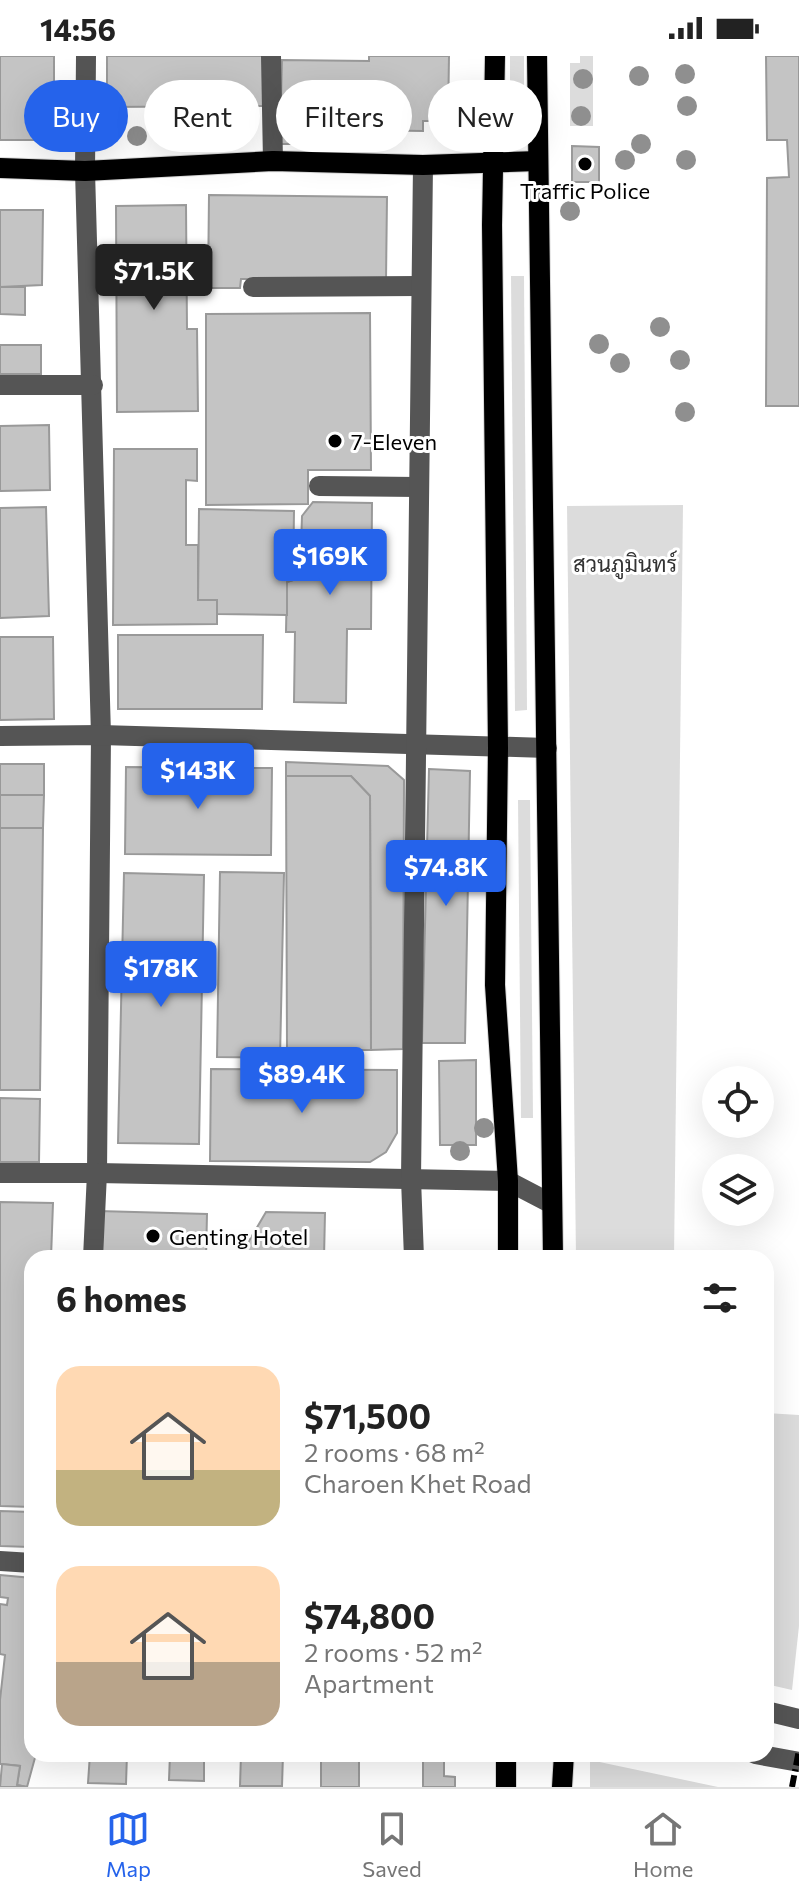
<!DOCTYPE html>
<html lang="en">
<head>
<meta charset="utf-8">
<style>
	body { margin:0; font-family:Commissioner,Sarabun,sans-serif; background:#f6f6f6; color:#222; height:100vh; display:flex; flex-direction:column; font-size:30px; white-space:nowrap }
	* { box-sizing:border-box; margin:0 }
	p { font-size:26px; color:#767676 }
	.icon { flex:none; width:44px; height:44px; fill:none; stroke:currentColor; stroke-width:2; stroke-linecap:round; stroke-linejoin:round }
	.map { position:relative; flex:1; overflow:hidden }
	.drawer { position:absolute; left:24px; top:1194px; width:750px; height:512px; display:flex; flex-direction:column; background:#fff; border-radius:24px; box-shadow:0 8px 32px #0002 }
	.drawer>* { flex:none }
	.hud { position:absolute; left:24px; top:24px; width:752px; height:72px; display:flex; gap:16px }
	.tools { position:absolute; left:702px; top:1010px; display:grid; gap:16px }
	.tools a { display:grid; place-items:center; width:72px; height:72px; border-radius:50%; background:#fff; box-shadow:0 8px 32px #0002; font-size:40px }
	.price { position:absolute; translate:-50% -68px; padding:0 18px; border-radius:8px; background:#2563eb; color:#fff; font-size:26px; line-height:52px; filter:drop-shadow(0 2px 4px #0008) }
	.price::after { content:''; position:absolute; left:50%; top:48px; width:24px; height:18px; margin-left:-12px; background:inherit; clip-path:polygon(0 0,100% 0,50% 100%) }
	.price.active { background:#222; color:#fff }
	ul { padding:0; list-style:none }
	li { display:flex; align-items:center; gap:24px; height:200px; padding:0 32px }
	li span { display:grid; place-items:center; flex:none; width:224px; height:160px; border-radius:24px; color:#555 }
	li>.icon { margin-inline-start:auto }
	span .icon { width:96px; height:96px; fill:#fffc; stroke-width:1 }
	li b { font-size:34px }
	h2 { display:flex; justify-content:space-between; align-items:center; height:96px; padding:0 32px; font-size:34px }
	.tag { padding:0 28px; border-radius:36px; background:#fff; box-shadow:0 8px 32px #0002; font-size:28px; line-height:72px }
	.tag.active { background:#2563eb; color:#fff }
	.status { display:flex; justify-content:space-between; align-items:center; height:56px; padding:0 40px; background:#fff; direction:ltr }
	.status svg { height:22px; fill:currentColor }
	.dock { display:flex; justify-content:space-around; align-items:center; height:112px; border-top:2px solid #e0e0e0; background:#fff; font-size:22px; color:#767676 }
	.dock a { display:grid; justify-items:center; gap:4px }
	.dock .active { color:#2563eb }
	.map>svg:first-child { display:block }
	.green { fill:#dcdcdc }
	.building { fill:#c4c4c4; stroke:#999; stroke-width:2 }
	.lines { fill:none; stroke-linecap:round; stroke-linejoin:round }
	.major-casing { stroke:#dbdbdb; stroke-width:22 }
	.minor { stroke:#555; stroke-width:20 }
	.major { stroke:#000; stroke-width:20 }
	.rail { stroke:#000; stroke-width:6; stroke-dasharray:12 4 2 4; stroke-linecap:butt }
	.tree { fill:#8f8f8f }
	.poi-dot { fill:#000; stroke:#fff; stroke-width:3 }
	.labels { text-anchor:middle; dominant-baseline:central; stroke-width:6; stroke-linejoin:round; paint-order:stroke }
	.poi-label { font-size:22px; fill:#000; stroke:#fff; text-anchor:start }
	.park-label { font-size:22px; fill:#333; stroke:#fff }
</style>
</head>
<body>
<div class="status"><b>14:56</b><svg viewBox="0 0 49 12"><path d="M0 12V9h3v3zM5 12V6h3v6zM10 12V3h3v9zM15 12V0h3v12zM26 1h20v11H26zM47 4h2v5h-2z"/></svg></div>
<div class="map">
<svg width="799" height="1731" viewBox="0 0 799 1731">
	<rect width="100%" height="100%" fill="#fff"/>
	<!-- green -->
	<g class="green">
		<rect x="510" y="0" width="14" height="51"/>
		<polygon points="580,0 593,0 593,70 570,70 570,7 580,7"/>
		<polygon points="511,220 524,220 527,654 515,655"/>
		<polygon points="683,449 674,1202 576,1202 567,450"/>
		<polygon points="518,744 530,744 533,1062 521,1062"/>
		<polygon points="766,1357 799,1359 799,1570 792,1634 766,1628"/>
		<polygon points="590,1704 718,1731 590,1731"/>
	</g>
	<!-- building -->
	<g class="building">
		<rect x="0" y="0" width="54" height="84"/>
		<polygon points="107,0 263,0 264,50 107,51"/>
		<polygon points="369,0 449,0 448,65 423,65 423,75 359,74 359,81 335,80 335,88 280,88 282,4 369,5"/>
		<polygon points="766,0 799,0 799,350 766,350 767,122 789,121 787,84 767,84"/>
		<polygon points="572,90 599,91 599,126 572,126"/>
		<polygon points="209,139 387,141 386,224 241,223 240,232 208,232"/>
		<polygon points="186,149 187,273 197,273 198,355 117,356 116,150"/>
		<polygon points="0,154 43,154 42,229 0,231"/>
		<polygon points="0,231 25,231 25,259 0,258"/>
		<polygon points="370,257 371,414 308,414 308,448 206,449 206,258"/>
		<rect x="0" y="289" width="41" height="29"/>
		<polygon points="49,369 50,434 0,435 0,370"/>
		<polygon points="114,393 197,393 197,425 186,424 186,489 198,489 198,544 217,544 217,568 113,569"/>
		<polygon points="313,446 372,447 371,573 347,573 346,647 294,646 295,576 286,576 287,526 300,522 302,460"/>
		<polygon points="46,451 49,560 0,562 0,452"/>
		<polygon points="199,453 294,455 293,524 287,526 287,559 217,558 217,544 198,544"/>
		<polygon points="118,579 263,579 262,653 118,653"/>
		<polygon points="0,581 53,581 54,663 0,664"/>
		<polygon points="286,706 388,710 404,724 403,993 371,994 370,740 351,720 286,720"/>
		<rect x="0" y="708" width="44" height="31"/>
		<polygon points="126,711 272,712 271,799 125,798"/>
		<polygon points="429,713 470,715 465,987 422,987"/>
		<polygon points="286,720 351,720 370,740 371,994 287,994"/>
		<polygon points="0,739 44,739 43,772 0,772"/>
		<polygon points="0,772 43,772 40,1034 0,1034"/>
		<polygon points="220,816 284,817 280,1002 217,1001"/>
		<polygon points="124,817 204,819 199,1088 118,1087"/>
		<polygon points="476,1004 476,1089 440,1089 439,1005"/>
		<polygon points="211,1013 397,1014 397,1077 386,1096 370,1106 210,1105"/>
		<polygon points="0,1042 40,1043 39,1106 0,1106"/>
		<polygon points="0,1146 53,1147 51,1202 32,1202 32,1451 0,1450"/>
		<polygon points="98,1155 207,1158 206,1202 99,1202"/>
		<polygon points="266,1156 325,1157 324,1202 239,1202"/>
		<polygon points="0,1455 31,1456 30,1491 0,1490"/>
		<polygon points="0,1519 32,1522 32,1698 36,1698 27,1731 17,1729 20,1710 0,1708 0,1644 5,1599 0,1598 0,1548 7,1549 8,1542 0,1541"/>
		<polygon points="90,1698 127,1698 126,1728 88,1727"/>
		<polygon points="170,1698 204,1698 204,1725 169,1724"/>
		<polygon points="241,1698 283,1698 282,1730 240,1730"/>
		<polygon points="309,1698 365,1698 365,1702 359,1702 359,1731 321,1731 321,1699"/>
		<polygon points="423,1698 444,1698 444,1720 455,1721 455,1731 423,1731"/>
		<polygon points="2,1708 20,1710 17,1729 27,1731 0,1731"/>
	</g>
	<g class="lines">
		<!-- major casing -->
		<g class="major-casing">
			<g id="major">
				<polyline points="495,0 492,169 498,692 495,929 508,1125 508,1202"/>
				<polyline points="537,0 553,1202"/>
				<polyline points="0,112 85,115 273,105 423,109 538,105"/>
				<polyline points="506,1731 506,1698"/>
				<polyline points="562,1731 564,1698"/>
			</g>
		</g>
		<!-- minor -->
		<g class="minor">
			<polyline points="86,0 85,115 101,679 97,1117 93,1202"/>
			<polyline points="271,0 273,105"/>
			<polyline points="253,231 419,230"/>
			<polyline points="0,329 93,329"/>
			<polyline points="319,430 418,431"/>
			<polyline points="0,680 101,679 547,692"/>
			<polyline points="0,1117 97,1117 508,1125 552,1148"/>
			<polyline points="414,1202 411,1123 423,109"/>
			<polyline points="0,1505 32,1507"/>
			<polyline points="766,1655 799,1663"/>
			<polyline points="755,1698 799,1706"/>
		</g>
		<!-- major -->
		<use href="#major" class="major"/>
		<!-- rail -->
		<polyline class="rail" points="792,1731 799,1694"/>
	</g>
	<!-- trees -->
	<g class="tree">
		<circle cx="685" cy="18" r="10"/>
		<circle cx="639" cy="20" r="10"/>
		<circle cx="583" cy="23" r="10"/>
		<circle cx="687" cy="50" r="10"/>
		<circle cx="581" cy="60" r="10"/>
		<circle cx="240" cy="72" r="10"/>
		<circle cx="213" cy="78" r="10"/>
		<circle cx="180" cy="79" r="10"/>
		<circle cx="137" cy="80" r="10"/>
		<circle cx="641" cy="88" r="10"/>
		<circle cx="625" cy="104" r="10"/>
		<circle cx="686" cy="104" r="10"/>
		<circle cx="570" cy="155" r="10"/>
		<circle cx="660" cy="271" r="10"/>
		<circle cx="599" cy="288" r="10"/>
		<circle cx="680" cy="304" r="10"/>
		<circle cx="620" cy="307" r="10"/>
		<circle cx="685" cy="356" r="10"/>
		<circle cx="484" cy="1072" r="10"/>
		<circle cx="460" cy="1095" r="10"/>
	</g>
	<!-- markers -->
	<g class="poi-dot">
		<circle cx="585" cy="108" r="8"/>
		<circle cx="335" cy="385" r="8"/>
		<circle cx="153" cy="1180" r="8"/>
	</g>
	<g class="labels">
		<!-- poi labels -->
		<g class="poi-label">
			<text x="585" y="134" text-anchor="middle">Traffic Police</text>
			<text x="351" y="385">7-Eleven</text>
			<text x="169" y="1180">Genting Hotel</text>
		</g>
		<!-- park labels -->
		<g class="park-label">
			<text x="625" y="507">สวนภูมินทร์</text>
		</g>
	</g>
</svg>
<div class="tools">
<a><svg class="icon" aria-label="locate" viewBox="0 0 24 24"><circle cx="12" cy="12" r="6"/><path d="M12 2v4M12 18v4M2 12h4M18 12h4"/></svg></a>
<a><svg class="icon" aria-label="layers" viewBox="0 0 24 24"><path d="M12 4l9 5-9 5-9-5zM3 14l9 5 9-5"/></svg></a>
</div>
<b class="price active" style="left:154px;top:256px">$71.5K</b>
<b class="price" style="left:330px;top:541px">$169K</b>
<b class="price" style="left:198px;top:755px">$143K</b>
<b class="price" style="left:446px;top:852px">$74.8K</b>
<b class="price" style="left:161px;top:953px">$178K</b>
<b class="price" style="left:302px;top:1059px">$89.4K</b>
<div class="hud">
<a class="tag active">Buy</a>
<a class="tag">Rent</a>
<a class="tag">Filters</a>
<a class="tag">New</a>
</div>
<section class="drawer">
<h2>6 homes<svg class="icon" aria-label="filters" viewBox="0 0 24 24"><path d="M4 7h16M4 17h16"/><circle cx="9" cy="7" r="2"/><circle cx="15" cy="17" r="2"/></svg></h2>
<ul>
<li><span style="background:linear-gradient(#ffd9b3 65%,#c2b280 0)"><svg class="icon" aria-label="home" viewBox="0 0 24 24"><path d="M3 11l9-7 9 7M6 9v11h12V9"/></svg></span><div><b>$71,500</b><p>2 rooms · 68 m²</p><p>Charoen Khet Road</p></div></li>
<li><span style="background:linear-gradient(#ffd9b3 60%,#b9a48a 0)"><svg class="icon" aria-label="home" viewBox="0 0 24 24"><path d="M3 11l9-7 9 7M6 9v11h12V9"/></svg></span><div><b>$74,800</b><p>2 rooms · 52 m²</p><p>Apartment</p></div></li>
</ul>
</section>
</div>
<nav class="dock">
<a class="active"><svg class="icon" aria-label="map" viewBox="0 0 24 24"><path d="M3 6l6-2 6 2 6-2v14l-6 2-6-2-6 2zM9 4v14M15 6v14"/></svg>Map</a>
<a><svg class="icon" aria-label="saved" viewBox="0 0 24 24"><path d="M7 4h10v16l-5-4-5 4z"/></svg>Saved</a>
<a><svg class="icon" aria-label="home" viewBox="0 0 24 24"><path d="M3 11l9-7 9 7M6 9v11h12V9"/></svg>Home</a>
</nav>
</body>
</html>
